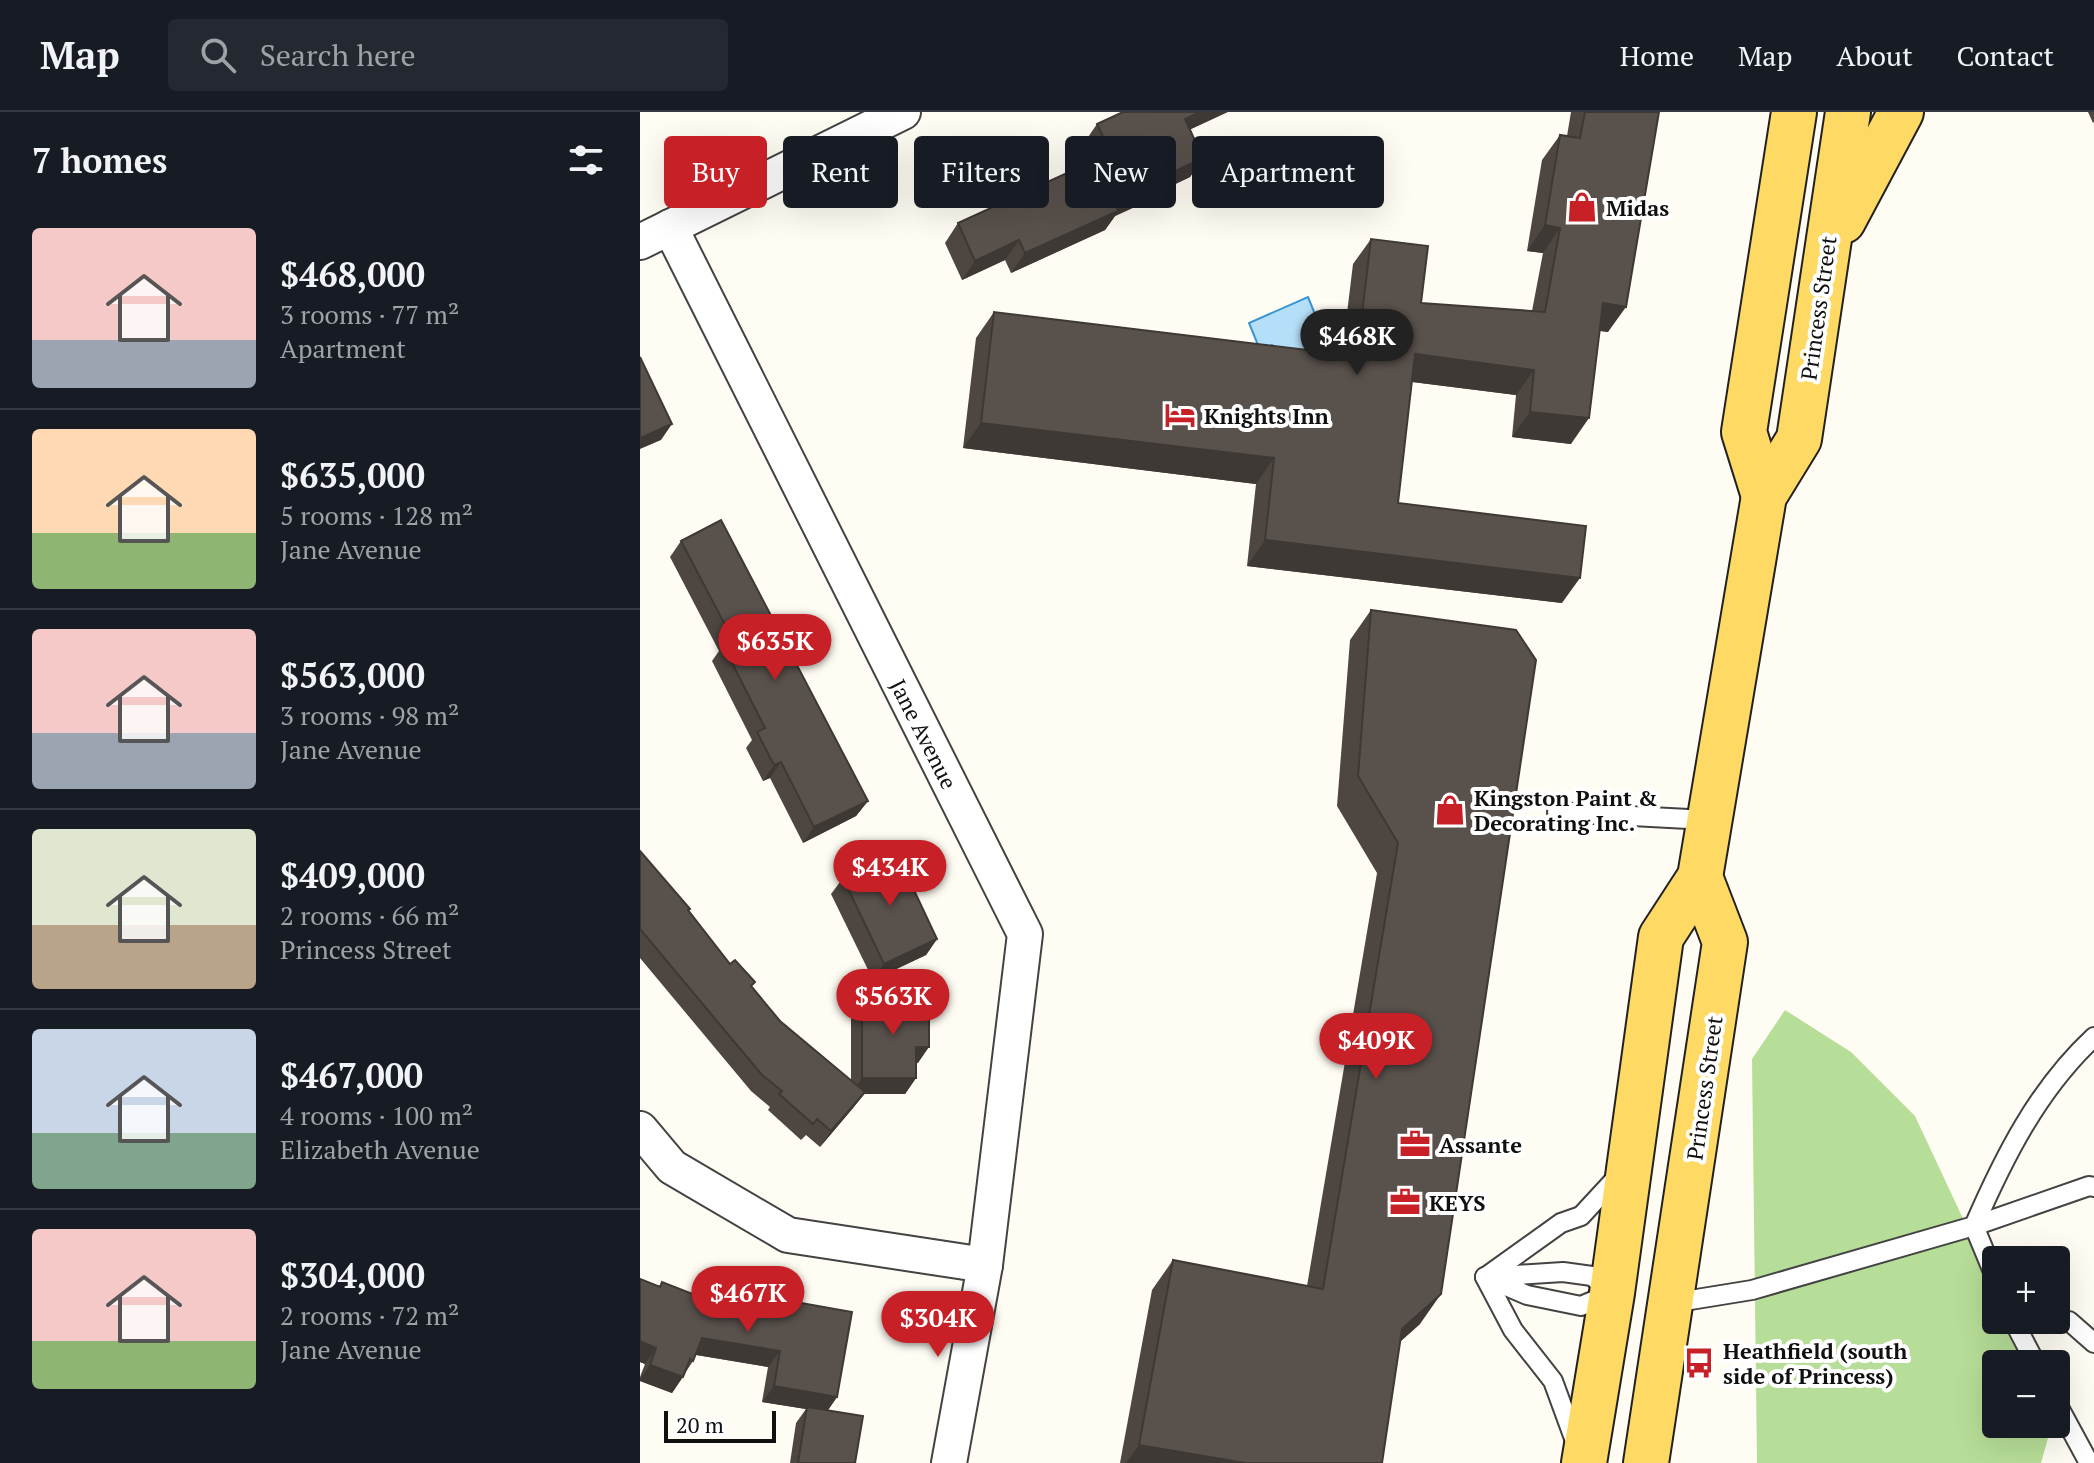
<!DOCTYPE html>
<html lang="en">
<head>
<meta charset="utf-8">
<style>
	body { margin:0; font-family:"PT Serif",serif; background:#242831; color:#f1f3f6; height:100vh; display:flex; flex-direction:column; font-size:30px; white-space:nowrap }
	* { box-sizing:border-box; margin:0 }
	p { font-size:26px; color:#9ea1a6 }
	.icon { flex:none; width:44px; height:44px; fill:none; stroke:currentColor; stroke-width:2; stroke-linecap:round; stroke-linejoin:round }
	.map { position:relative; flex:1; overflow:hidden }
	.details { display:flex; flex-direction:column; background:#171b24; width:640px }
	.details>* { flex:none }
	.hud { position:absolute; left:24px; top:24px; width:760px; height:72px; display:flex; gap:16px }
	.controls { position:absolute; left:1342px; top:1134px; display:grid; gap:16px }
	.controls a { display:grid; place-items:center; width:88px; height:88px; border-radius:8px; background:#171b24; box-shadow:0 8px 32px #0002; font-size:40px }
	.scale { position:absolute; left:24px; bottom:20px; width:112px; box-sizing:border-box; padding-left:8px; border:4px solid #101010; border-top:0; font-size:22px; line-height:28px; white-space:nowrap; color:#101010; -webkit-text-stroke:6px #fff; paint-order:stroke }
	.price { position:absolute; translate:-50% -68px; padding:0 18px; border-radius:28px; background:#c82027; color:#fff; font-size:26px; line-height:52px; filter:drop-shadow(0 2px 4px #0008) }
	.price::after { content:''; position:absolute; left:50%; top:48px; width:24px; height:18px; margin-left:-12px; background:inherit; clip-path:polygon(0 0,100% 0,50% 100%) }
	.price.current { background:#222; color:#fff }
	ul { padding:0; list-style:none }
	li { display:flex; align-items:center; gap:24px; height:200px; padding:0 32px }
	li+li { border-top:2px solid #363941 }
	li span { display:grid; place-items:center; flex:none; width:224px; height:160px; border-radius:8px; color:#555 }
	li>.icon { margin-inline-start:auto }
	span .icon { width:96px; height:96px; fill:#fffc; stroke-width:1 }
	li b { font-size:34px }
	h2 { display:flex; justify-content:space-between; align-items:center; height:96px; padding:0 32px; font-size:34px }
	.pill { padding:0 28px; border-radius:8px; background:#171b24; box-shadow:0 8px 32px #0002; font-size:28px; line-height:72px }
	.pill.current { background:#c82027; color:#fff }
	header { display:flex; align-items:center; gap:48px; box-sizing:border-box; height:112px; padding:0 40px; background:#171b24; border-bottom:2px solid #363941 }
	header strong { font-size:38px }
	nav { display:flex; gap:44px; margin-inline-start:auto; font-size:28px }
	.search { width:560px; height:72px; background:#242831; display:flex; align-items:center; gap:20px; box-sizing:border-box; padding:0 28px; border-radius:8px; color:#9ea1a6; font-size:30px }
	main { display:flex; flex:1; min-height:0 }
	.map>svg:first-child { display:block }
	.forest { fill:#b7de98 }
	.water { fill:#b5dff9; stroke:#3895d4; stroke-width:2 }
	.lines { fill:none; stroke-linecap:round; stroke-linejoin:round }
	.service-casing { stroke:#434343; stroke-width:22 }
	.minor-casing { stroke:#434343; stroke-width:38 }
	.primary-casing { stroke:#212121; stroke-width:48 }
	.service { stroke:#fff; stroke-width:18 }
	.minor { stroke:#fff; stroke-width:34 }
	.primary { stroke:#fed964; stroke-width:44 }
	.wall { fill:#4d4641 }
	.shaded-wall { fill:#3e3935 }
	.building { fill:#59514c; stroke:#3e3935; stroke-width:2 }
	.labels { text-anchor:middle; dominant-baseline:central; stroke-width:8; stroke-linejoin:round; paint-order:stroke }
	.poi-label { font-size:22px; font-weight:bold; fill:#101010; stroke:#fff; text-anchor:start }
	.street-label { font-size:22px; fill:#101010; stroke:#fff }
</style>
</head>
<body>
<header>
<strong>Map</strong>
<div class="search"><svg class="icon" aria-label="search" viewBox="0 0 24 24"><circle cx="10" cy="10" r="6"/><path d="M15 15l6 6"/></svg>Search here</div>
<nav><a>Home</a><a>Map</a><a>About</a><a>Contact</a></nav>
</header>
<main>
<section class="details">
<h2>7 homes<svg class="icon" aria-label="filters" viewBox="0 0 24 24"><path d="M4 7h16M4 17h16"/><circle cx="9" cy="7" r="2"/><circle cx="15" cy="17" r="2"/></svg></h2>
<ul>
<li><span style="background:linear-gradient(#f6c9c9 70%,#9aa5b1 0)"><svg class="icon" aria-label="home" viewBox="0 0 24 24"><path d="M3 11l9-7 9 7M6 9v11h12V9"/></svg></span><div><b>$468,000</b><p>3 rooms · 77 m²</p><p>Apartment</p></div></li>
<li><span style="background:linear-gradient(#ffd9b3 65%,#8fb573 0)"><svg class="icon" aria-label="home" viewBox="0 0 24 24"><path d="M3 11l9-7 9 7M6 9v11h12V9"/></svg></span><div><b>$635,000</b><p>5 rooms · 128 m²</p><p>Jane Avenue</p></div></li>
<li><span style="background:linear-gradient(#f6c9c9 65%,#9aa5b1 0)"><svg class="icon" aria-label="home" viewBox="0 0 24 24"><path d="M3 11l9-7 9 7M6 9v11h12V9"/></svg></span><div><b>$563,000</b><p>3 rooms · 98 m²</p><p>Jane Avenue</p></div></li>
<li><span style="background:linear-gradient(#dfe7d0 60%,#b9a48a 0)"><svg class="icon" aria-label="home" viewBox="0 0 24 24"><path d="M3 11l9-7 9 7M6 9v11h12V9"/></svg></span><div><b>$409,000</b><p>2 rooms · 66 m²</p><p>Princess Street</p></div></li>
<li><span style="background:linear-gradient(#c9d6e8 65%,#7fa58c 0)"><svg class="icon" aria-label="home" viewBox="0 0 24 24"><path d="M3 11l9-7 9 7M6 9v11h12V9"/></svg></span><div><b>$467,000</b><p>4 rooms · 100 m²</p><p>Elizabeth Avenue</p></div></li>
<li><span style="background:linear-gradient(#f6c9c9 70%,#8fb573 0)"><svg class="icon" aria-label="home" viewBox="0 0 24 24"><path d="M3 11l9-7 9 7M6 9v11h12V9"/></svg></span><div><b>$304,000</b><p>2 rooms · 72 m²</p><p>Jane Avenue</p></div></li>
</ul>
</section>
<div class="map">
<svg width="1454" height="1351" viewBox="0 0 1454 1351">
	<rect width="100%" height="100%" fill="#fffdf3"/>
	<!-- forest -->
	<polygon class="forest" points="1145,898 1211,940 1275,1004 1356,1177 1356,1208 1370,1208 1391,1252 1356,1252 1356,1312 1412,1312 1401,1351 1117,1351 1112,947"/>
	<!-- water -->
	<polygon class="water" points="668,185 686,229 639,249 632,233 620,238 609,211"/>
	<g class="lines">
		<!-- service casing -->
		<g class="service-casing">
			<g id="service">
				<polyline points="917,700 1067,708"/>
				<polygon points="923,1160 952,1164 972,1181 941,1194 887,1183 845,1165"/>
				<polyline points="847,1164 921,1111 941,1104 978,1064"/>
				<polyline points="845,1165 873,1218 913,1269 935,1329"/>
				<polyline points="1356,1167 1334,1114 1449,1074 1454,1075"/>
				<path d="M1032,1191L1112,1178L1334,1114C1364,1045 1398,977 1454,925"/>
				<polyline points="1373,1208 1396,1252"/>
				<polyline points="1373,1209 1429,1209 1454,1231"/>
				<polyline points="1416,1290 1449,1351"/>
			</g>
		</g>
		<!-- minor casing -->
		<g class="minor-casing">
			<g id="minor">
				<polyline points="30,115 385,822 345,1153 309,1351"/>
				<polyline points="0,130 263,0"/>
				<polyline points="0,1017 32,1055 148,1123 345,1153"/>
			</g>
		</g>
		<!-- primary casing -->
		<g class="primary-casing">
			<g id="primary">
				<polyline points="1203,109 1261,0"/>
				<polyline points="1124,384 1104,320 1154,0"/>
				<polyline points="944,1351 972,1181 1021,825 1060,765 1124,384 1159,327 1208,0"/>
				<polyline points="1006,1351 1085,830 1060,765"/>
			</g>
		</g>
		<!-- service -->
		<use href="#service" class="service"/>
		<!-- minor -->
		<use href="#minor" class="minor"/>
		<!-- primary -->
		<use href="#primary" class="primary"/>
	</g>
	<!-- wall -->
	<g class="wall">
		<polygon points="931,0 1019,0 968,220 959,219 931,332 872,325 876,283 772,270 758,391 922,491 607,454 616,372 323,336 336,226 354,200 702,242 713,152 731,127 781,191 892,199 903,141 887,139 902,48 920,23 927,24"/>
		<polygon points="1448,0 1454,0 1454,10 1453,11"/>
		<polygon points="457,12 550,18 563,46 550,65 527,76 523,82 475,104 465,118 371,161 365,148 322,168 305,131 318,111 453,50 444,31"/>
		<polygon points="41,429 228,689 216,704 163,731 130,666 123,669 106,636 112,628 72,549 79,539 30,445"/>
		<polygon points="731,498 876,518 780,1212 760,1230 742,1351 480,1351 512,1178 533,1148 667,1174 737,761 697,694 710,528"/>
		<polygon points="0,739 90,852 115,870 111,875 140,909 211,969 211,904 222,888 278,951 276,951 276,966 265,982 224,982 213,996 180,1035 166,1023 161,1028 128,998 130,995 111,979 0,846"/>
		<polygon points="203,766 297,827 286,843 233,868 191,782"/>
		<polygon points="0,1167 19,1174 22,1170 96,1199 104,1188 122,1192 127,1185 197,1285 188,1298 215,1351 150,1351 156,1311 166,1297 122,1290 128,1255 56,1243 53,1249 32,1281 0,1269 0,1265 5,1252 0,1250"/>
	</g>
	<!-- shaded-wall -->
	<g class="shaded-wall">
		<polygon points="560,0 588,0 532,26 545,7"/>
		<polygon points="563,46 550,65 527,76 523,82 475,104 465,118 371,161 385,141 475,91"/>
		<polygon points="905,113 920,116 903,141 887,139"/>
		<polygon points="379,128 365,148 322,168 335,149"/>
		<polygon points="963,191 986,195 968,220 945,216"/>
		<polygon points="775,242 894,258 876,283 757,268"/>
		<polygon points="890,300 949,306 931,332 872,325"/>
		<polygon points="341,311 634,346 616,372 323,336"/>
		<polygon points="32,312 21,328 0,337 0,326"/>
		<polygon points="625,428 940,466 922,491 607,454"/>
		<polygon points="141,650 130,666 123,669 134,653"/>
		<polygon points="228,689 216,704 163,731 174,715"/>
		<polygon points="297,827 286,843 233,868 244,852"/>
		<polygon points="276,935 289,935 278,951 264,951"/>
		<polygon points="222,966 276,966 265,982 224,982 213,996 180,1035 191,1019 211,982"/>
		<polygon points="801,1182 780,1212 741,1246 762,1217"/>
		<polygon points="62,1226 140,1239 128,1255 51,1242"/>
		<polygon points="0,1229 16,1236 5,1252 0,1250"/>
		<polygon points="10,1253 43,1265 32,1281 0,1269 0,1267"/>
		<polygon points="134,1274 197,1285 186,1301 167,1295 166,1297 122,1290"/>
		<polygon points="499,1333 605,1351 486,1351"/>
	</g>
	<!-- building -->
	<g class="building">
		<polygon points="483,0 560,0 545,7 563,46 535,59 536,63 475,91 478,99 385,141 379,128 335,149 318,111 471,41 457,12"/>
		<polygon points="945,0 1019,0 986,195 963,191 949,306 890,300 894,258 775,242 758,391 946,414 940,466 625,428 634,346 341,311 354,200 717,244 731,127 788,134 781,191 905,200 920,116 905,113 920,23 940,26"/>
		<polygon points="0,245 32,312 0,326"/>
		<polygon points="81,408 228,689 174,715 141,650 134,653 117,620 125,616 83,533 93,528 41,429"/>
		<polygon points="731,498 876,518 896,548 801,1182 762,1217 742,1351 605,1351 499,1333 533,1148 683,1177 758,731 718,664"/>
		<polygon points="0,739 50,797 48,798 90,852 95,848 115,870 111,874 140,909 225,980 191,1019 177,1007 173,1012 139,982 142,979 122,963 0,817"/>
		<polygon points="256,740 297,827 244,852 203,766"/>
		<polygon points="222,888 289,888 289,935 276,935 276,966 222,966"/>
		<polygon points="0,1167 20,1175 22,1170 101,1201 104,1188 126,1192 127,1185 212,1200 197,1285 134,1274 140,1239 62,1226 53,1249 50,1247 43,1265 10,1253 16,1236 0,1229"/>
		<polygon points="167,1295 223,1304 215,1351 158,1351"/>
	</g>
	<!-- icons -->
	<defs>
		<g id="shop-bare" transform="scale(2.4)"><path d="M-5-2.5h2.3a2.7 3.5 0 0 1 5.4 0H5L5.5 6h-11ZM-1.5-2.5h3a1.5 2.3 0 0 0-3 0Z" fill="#c82027" stroke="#fff" stroke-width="2.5" paint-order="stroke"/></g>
		<g id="hotel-bare" transform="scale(2.4)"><path d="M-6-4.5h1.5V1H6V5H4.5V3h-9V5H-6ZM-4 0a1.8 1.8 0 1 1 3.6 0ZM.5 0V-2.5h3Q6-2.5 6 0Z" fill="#c82027" stroke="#fff" stroke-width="2.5" paint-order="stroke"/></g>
		<g id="office-bare" transform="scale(2.4)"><path d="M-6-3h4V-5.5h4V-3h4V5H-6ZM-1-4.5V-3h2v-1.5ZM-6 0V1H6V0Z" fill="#c82027" stroke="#fff" stroke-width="2.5" paint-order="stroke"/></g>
		<g id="bus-bare" transform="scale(2.4)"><path d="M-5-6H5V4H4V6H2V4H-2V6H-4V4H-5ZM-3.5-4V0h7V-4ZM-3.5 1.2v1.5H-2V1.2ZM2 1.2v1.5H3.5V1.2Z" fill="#c82027" stroke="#fff" stroke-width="2.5" paint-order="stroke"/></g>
	</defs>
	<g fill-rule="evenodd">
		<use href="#shop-bare" x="942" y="95"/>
		<use href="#hotel-bare" x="540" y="303"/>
		<use href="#shop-bare" x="810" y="698"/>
		<use href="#office-bare" x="775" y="1032"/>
		<use href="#office-bare" x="765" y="1090"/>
		<use href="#bus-bare" x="1059" y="1251"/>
	</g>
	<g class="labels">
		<!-- poi labels -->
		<g class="poi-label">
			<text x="966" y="95">Midas</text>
			<text x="564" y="303">Knights Inn</text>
			<text x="834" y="685">Kingston Paint &amp;<tspan x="834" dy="25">Decorating Inc.</tspan></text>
			<text x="799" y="1032">Assante</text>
			<text x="789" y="1090">KEYS</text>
			<text x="1083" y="1238">Heathfield (south<tspan x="1083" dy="25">side of Princess)</tspan></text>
		</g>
		<!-- street labels -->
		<g class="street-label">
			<text transform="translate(1178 196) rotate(-82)">Princess Street</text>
			<text transform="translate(284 622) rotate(63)">Jane Avenue</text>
			<text transform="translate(1064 976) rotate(-82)">Princess Street</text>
		</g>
	</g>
</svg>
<div class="controls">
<a>+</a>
<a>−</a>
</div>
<div class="scale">20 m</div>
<b class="price current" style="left:717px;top:265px">$468K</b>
<b class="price" style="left:135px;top:570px">$635K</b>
<b class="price" style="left:250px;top:796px">$434K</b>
<b class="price" style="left:253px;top:925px">$563K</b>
<b class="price" style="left:736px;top:969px">$409K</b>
<b class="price" style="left:108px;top:1222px">$467K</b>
<b class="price" style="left:298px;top:1247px">$304K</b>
<div class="hud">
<a class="pill current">Buy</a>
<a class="pill">Rent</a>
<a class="pill">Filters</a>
<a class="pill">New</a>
<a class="pill">Apartment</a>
</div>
</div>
</main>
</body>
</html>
